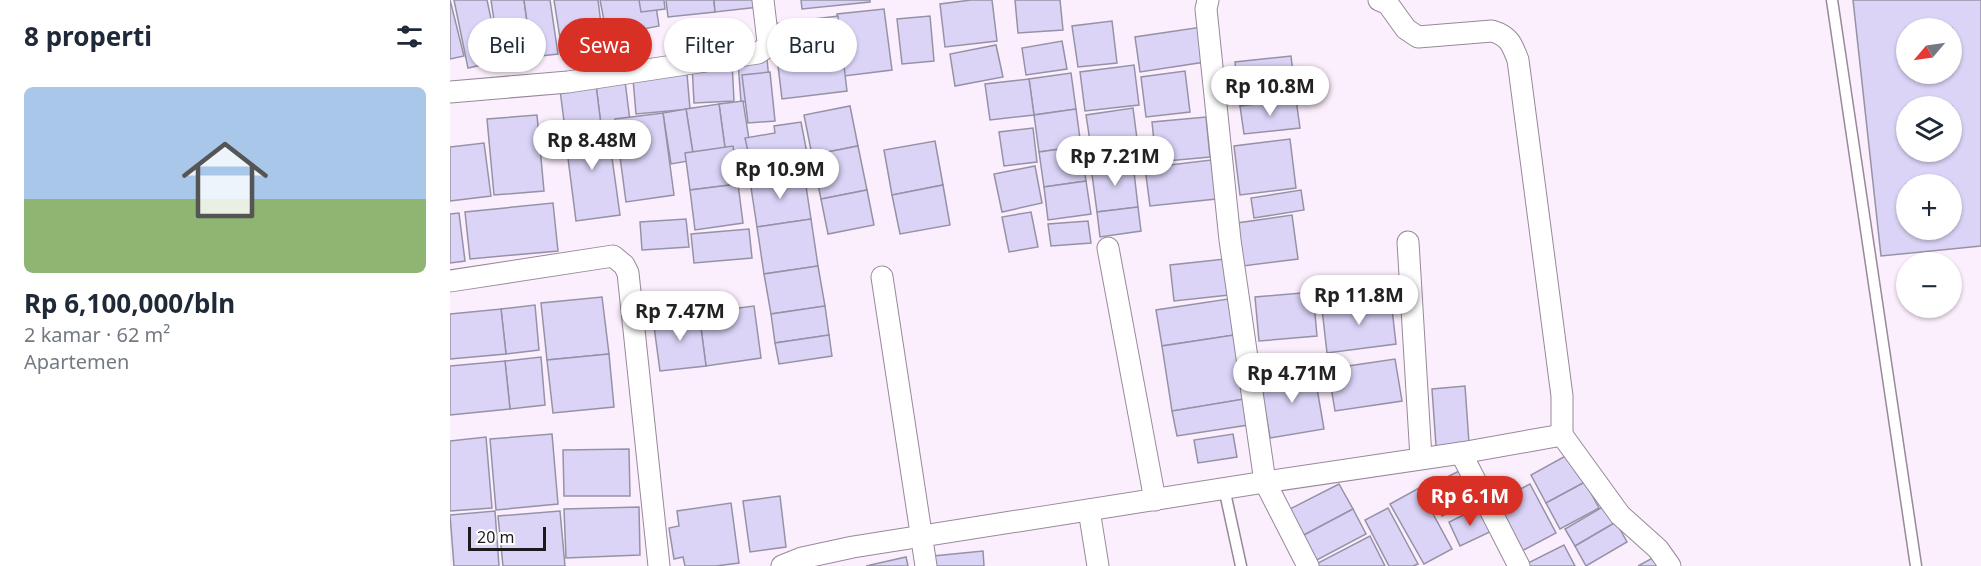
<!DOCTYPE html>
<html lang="id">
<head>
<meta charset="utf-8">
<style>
	body { margin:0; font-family:"Noto Sans",sans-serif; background:#f6f6f7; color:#1f2937; height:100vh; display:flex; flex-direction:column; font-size:22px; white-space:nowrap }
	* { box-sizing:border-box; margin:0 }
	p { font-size:20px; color:#747a83 }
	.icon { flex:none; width:33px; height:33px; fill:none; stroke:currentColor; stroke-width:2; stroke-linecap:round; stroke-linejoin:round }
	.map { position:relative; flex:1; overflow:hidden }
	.drawer { display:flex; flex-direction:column; background:#fff; width:450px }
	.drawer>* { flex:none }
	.guide { position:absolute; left:18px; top:18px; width:570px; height:54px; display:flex; gap:12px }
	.needle { width:39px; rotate:241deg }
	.controls { position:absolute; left:1446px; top:18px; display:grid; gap:12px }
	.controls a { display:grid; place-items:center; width:66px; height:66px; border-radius:50%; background:#fff; box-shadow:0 2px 4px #0004; font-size:30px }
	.scale { position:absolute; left:18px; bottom:15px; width:78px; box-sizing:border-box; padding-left:6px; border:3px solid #1e191f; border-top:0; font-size:16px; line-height:21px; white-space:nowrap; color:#1e191f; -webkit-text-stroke:4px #fff; paint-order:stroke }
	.price { position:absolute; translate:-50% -51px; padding:0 14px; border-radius:21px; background:#fff; color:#222; font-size:20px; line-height:39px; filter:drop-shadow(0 2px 3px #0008) }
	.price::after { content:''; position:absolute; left:50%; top:36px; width:18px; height:14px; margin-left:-9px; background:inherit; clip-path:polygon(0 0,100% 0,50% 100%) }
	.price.selected { background:#d93025; color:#fff }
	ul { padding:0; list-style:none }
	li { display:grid; align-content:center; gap:12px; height:318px; padding:0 24px }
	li+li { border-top:2px solid #e0e1e3 }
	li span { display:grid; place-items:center; height:186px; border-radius:9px; color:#555 }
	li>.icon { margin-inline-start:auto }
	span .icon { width:108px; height:108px; fill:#fffc; stroke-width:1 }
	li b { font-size:26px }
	h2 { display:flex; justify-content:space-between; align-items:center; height:72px; padding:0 24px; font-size:26px }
	.pill { padding:0 21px; border-radius:27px; background:#fff; box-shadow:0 2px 4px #0004; font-size:21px; line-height:54px }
	.pill.selected { background:#d93025; color:#fff }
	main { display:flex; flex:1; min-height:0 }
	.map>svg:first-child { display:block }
	.building { fill:#dbd4f7; stroke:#9692a6; stroke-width:1.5; fill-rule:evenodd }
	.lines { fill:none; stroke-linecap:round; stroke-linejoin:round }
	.service-casing { stroke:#978999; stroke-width:13 }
	.minor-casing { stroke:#978999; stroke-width:23 }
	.service { stroke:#fff; stroke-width:10 }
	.minor { stroke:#fff; stroke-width:21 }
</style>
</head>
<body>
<main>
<section class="drawer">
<h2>8 properti<svg class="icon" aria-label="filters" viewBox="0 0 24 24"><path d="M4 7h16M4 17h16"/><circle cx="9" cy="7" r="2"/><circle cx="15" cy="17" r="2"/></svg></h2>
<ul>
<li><span style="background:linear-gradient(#a9c7e8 60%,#8fb573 0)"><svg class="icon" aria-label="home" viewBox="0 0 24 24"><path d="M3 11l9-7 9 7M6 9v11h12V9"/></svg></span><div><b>Rp 6,100,000/bln</b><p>2 kamar · 62 m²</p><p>Apartemen</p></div></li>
</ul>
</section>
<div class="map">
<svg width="1531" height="566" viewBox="0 0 1531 566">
	<rect width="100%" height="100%" fill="#fceffd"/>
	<!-- building -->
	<g class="building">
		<polygon points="0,0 14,56 0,59"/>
		<polygon points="4,0 37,0 50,61 18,68"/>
		<polygon points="41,0 74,0 82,57 50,61"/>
		<polygon points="74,0 100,0 108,54 82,57"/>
		<polygon points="104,0 148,0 152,32 110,38"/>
		<polygon points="150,0 205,0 209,26 157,36"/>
		<polygon points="189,0 214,0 215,9 191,12"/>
		<polygon points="216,0 264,0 265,12 218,17"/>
		<polygon points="264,0 308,0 309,7 265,12"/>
		<polygon points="351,0 420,0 420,2 352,9"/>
		<polygon points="521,0 542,0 547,41 495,47 490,4"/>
		<polygon points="565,0 610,0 613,30 568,33"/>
		<path d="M1403,0H1531V246L1431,256ZM1456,28H1502V74H1456ZM1456,106H1502V152H1456ZM1456,184H1502V230H1456Z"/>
		<polygon points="434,9 442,70 394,76 387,14"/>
		<polygon points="388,16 397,91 332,99 323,24"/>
		<polygon points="480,16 484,61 452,64 447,19"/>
		<polygon points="662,21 667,63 628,67 622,26"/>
		<polygon points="752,27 755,62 690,72 685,37"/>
		<polygon points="612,41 617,69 576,75 572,48"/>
		<polygon points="546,45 553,77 505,86 500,54"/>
		<polygon points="841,56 846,99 790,106 785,62"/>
		<polygon points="317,59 321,100 291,102 288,62"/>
		<polygon points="282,62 284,101 244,103 242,64"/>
		<polygon points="684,65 689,105 635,111 630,72"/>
		<polygon points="735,71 740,112 696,117 691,77"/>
		<polygon points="320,72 325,121 298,123 292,75"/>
		<polygon points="621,73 626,109 584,115 579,79"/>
		<polygon points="237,74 240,109 186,114 183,79"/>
		<polygon points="579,79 584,115 540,120 535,84"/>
		<polygon points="175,81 180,121 151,125 146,85"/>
		<polygon points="146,85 151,125 115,129 110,90"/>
		<polygon points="846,99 850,128 794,134 790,106"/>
		<polygon points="293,101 301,152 276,155 269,104"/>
		<polygon points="269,104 276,155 244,160 236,109"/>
		<polygon points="400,106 408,146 362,155 354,115"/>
		<polygon points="683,108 689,154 643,161 636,115"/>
		<polygon points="236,109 244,160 221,164 213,113"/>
		<polygon points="626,109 631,146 589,152 584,115"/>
		<polygon points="213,113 224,195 176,202 165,119"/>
		<polygon points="87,115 94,191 44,195 37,119"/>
		<polygon points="756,117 760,157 706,162 702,122"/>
		<polygon points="157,122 170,215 126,221 114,127"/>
		<polygon points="351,122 360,169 333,174 330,159 301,165 295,138 325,133 324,126"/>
		<polygon points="583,128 587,162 554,166 549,132"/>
		<polygon points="840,139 846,188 790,195 784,146"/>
		<polygon points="485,141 493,185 442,195 434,150"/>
		<polygon points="34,143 41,196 0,201 0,147"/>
		<polygon points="283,146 288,184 240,190 235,153"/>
		<polygon points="408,146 417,190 371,199 362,155"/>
		<polygon points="631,146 636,181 594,187 589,152"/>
		<polygon points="761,160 766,199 700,206 695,168"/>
		<polygon points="683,163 688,207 647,212 641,167"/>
		<polygon points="585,166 592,203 552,212 544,174"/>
		<polygon points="354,173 361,219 307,227 300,181"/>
		<polygon points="636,181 641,214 598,220 594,187"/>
		<polygon points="288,184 293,223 245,230 240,190"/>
		<polygon points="493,185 500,225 450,234 442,195"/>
		<polygon points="417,190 424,225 378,234 371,199"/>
		<polygon points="851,190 854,210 804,218 801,198"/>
		<polygon points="103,203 108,251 20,259 15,212"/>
		<polygon points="688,207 691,231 650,237 647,212"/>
		<polygon points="581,212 588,247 559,252 552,217"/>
		<polygon points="9,213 15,261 0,263 0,214"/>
		<polygon points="842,215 848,259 793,266 787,223"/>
		<polygon points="236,219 239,247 192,250 190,222"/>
		<polygon points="361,219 368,266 314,274 307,227"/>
		<polygon points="638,221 641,243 601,246 598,224"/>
		<polygon points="299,229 302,258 244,263 241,234"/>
		<polygon points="775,259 779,295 724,301 720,265"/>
		<polygon points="368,266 375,306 321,314 314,274"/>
		<polygon points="863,292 867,336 809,341 805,297"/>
		<polygon points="152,297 159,354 97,360 91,303"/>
		<polygon points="778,299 784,335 712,346 706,310"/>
		<polygon points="941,300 946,344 877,353 872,309"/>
		<polygon points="85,305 89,350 56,354 51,309"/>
		<polygon points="304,306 311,358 256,366 249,313"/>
		<polygon points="375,306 379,335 325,343 321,314"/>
		<polygon points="51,309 56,354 0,359 0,314"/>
		<polygon points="249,313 256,366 210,371 203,319"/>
		<polygon points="379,335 382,356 329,364 325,343"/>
		<polygon points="784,335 794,399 722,411 712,346"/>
		<polygon points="159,354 164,407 103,413 97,360"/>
		<polygon points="91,357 95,405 60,409 55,361"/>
		<polygon points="945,359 952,401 885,411 878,369"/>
		<polygon points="55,361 60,409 0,415 0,366"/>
		<polygon points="864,371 874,429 820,438 810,380"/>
		<polygon points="1015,386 1019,443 986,446 982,389"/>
		<polygon points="794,399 798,425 727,436 722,411"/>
		<polygon points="102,434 108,504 46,510 40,439"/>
		<polygon points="783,434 787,457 748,463 744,440"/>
		<polygon points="36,437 42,508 0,511 0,441"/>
		<polygon points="179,449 180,496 114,496 113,450"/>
		<polygon points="1119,454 1135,482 1096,503 1081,475"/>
		<polygon points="1009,471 1023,500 992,516 977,487"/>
		<polygon points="1135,482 1149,508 1110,529 1096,503"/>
		<polygon points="889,484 903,509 852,536 838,510"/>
		<polygon points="1080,484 1106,533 1066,554 1040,505"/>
		<polygon points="969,488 1002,549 974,564 940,504"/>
		<polygon points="330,496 336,547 300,552 293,501"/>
		<polygon points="281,503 289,563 266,566 235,566 233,557 224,559 219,528 229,526 227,511"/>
		<polygon points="1156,505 1166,522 1125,546 1115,529"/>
		<polygon points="189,507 190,555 116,558 114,509"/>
		<polygon points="1030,507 1042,531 1010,546 999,522"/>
		<polygon points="938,508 968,564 963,566 939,566 915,520"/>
		<polygon points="903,509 916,534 865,561 852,536"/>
		<polygon points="45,511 49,566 4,566 0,515"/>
		<polygon points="110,511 115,566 53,566 48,516"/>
		<polygon points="1166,522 1177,542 1136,566 1125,546"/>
		<polygon points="920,536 935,566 869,566 868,563"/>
		<polygon points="1114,545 1125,566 1077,566 1076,564"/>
		<polygon points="533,551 534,566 484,566 483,556"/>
		<polygon points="1210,554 1216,566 1188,566"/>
		<polygon points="456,557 458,566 416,566"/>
	</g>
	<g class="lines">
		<!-- service casing -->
		<g class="service-casing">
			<g id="service">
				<polyline points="1382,0 1466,566"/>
				<polyline points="774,488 791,566"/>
			</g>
		</g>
		<!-- minor casing -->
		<g class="minor-casing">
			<g id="minor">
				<polyline points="758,0 756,9 780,240 815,482 858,566"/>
				<polyline points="0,92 118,82 308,53 317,47 318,42 313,0"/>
				<polyline points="958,242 971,458"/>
				<polyline points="658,248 705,500"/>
				<polyline points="432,277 476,566"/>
				<polyline points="0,281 163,256 174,265 178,273 209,566"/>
				<polyline points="1112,435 1170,515 1208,549 1220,566"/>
				<polyline points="1011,453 1069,566"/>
				<polyline points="639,510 648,566"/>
				<path d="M332,566L352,558L403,547L815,482L1011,453L1112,435V396L1068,60C1062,44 1059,36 1042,31L968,37L956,29L938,4L929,0"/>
			</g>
		</g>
		<!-- service -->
		<use href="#service" class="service"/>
		<!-- minor -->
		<use href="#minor" class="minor"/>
	</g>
</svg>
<div class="controls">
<a><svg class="needle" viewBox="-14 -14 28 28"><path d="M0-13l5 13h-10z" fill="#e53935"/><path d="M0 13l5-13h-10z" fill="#747a83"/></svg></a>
<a><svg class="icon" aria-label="layers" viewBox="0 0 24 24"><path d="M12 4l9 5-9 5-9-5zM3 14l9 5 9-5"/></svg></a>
<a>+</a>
<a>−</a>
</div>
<div class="scale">20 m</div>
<b class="price" style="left:820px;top:117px">Rp 10.8M</b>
<b class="price" style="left:142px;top:171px">Rp 8.48M</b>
<b class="price" style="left:665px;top:187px">Rp 7.21M</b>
<b class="price" style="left:330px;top:200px">Rp 10.9M</b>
<b class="price" style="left:909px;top:326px">Rp 11.8M</b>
<b class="price" style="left:230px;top:342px">Rp 7.47M</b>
<b class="price" style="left:842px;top:404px">Rp 4.71M</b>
<b class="price selected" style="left:1020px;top:527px">Rp 6.1M</b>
<div class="guide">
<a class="pill">Beli</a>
<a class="pill selected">Sewa</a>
<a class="pill">Filter</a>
<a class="pill">Baru</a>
</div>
</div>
</main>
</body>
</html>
